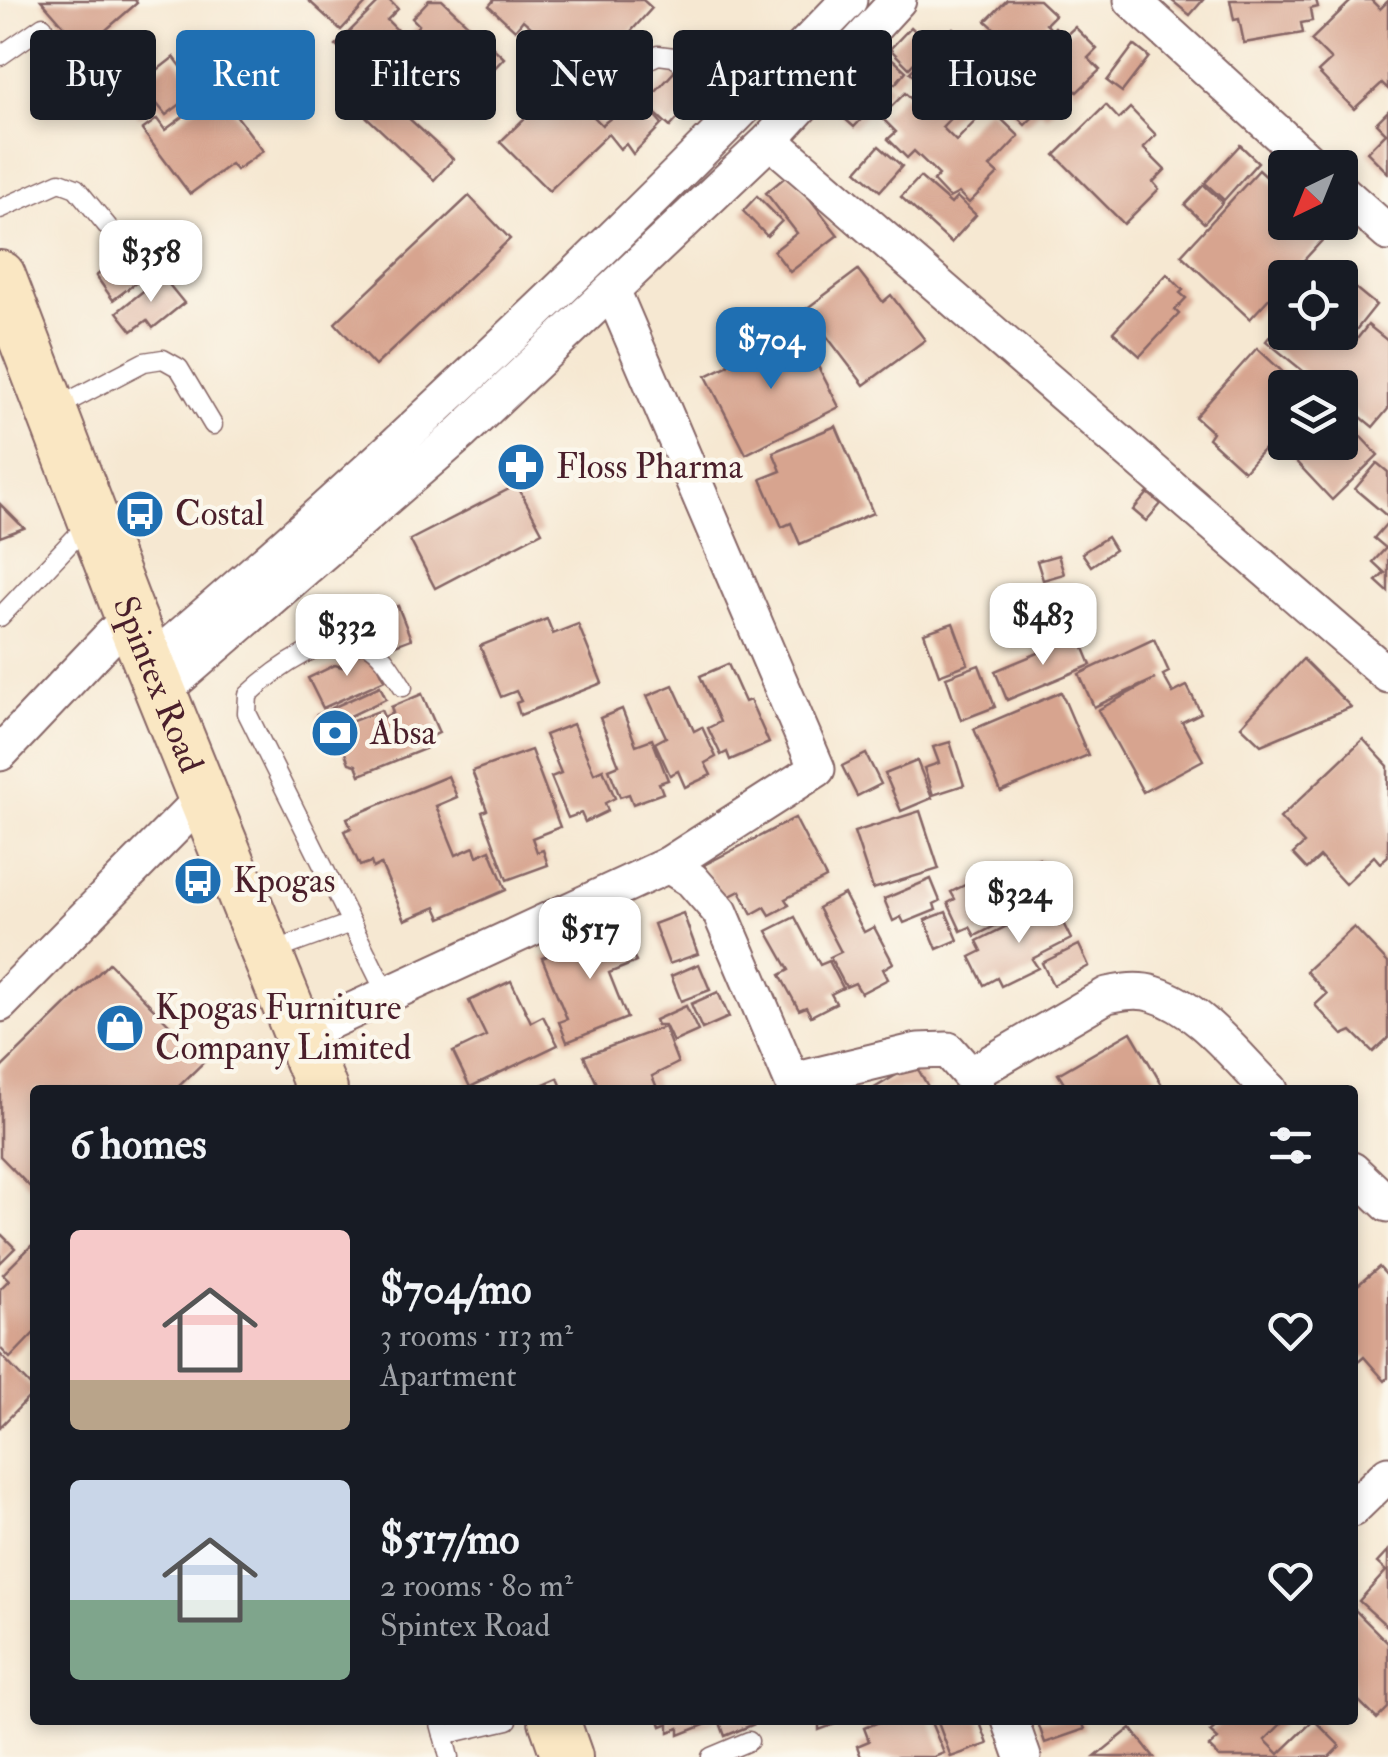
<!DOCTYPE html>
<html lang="en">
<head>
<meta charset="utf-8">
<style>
	body { margin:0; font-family:"IM FELL Double Pica",serif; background:#20242c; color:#f1f3f6; height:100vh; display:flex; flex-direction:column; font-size:38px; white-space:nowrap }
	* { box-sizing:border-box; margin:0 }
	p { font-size:32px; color:#9ea1a6 }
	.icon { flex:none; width:55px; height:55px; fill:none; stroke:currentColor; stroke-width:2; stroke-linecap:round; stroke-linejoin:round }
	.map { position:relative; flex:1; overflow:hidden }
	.details { position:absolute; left:30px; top:1085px; width:1328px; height:640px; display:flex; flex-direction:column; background:#171b24; border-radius:10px; box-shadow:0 5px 15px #0003 }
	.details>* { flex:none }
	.guide { position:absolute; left:30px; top:30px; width:1330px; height:90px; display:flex; gap:20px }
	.needle { width:65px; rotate:223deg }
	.tools { position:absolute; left:1268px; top:150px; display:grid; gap:20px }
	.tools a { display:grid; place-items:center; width:90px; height:90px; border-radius:10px; background:#171b24; box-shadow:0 5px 15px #0003; font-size:50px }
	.price { position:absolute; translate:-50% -85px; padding:0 22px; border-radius:20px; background:#fff; color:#222; font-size:32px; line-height:65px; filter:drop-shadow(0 2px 5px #0008) }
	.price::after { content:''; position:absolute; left:50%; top:60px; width:30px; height:22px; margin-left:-15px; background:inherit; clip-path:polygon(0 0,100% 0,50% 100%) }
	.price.on { background:#1f6fb2; color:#fff }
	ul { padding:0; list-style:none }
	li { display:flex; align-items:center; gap:30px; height:250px; padding:0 40px }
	li span { display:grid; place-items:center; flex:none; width:280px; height:200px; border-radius:10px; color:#555 }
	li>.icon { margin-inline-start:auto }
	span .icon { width:120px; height:120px; fill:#fffc; stroke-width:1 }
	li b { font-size:42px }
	h2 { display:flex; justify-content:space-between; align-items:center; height:120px; padding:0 40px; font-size:42px }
	.chip { padding:0 35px; border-radius:10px; background:#171b24; box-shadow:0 5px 15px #0003; font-size:35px; line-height:90px }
	.chip.on { background:#1f6fb2; color:#fff }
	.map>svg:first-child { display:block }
	.building { fill:#d7a48f }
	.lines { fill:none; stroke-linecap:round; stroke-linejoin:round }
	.service-casing { stroke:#866565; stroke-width:21 }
	.minor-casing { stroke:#866565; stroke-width:39 }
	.secondary-casing { stroke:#866565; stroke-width:54 }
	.service { stroke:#fff; stroke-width:18 }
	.minor { stroke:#fff; stroke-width:35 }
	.secondary { stroke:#fae7c3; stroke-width:50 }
	.labels { text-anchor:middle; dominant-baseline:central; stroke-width:9; stroke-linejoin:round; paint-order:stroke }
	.poi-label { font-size:35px; fill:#4a1f2b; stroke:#fbf7ec; text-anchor:start }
	.street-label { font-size:35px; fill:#4a1f2b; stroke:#fbf7ec }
</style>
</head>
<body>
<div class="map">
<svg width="1388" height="1757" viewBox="0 0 1388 1757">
	<rect width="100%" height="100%" fill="#fbf7ec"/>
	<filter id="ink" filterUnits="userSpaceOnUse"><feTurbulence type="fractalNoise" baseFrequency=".01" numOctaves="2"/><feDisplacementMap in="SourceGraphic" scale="20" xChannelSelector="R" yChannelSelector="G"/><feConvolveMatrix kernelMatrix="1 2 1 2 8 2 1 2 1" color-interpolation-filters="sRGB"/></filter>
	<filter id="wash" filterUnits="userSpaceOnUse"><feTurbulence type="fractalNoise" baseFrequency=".0048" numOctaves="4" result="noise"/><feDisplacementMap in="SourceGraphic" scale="40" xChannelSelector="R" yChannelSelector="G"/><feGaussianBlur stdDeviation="2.25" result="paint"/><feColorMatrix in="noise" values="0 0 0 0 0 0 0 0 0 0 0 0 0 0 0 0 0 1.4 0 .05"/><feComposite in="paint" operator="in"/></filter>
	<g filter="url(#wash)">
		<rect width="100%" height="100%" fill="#f6e8d2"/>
		<g id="blocks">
			<!-- building -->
			<g class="building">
				<polygon points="41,0 135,0 137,3 84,49"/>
				<polygon points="308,0 369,0 341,30"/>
				<polygon points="381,0 389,0 398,9 387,20 402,35 367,69 351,53 345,54 336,45"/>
				<polygon points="429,0 442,0 504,58 445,120 384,63 419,25 412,18"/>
				<polygon points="494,0 643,0 652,8 606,59 590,45 573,64 523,20 515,30 489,6"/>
				<polygon points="1007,0 1039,0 1055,15 1046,24 1050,28 1027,52 1032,57 1001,89 991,79 987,84 964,61 995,29 986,21"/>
				<polygon points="1171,0 1203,0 1190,15"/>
				<polygon points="1230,0 1316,0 1318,7 1310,9 1312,21 1301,23 1303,33 1244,43 1239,19 1234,20"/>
				<polygon points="1352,0 1371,0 1380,9 1388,1 1388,89 1382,83 1354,109 1318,72 1331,60 1311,40"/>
				<polygon points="911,27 930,46 909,68 890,49"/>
				<polygon points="1055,27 1065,36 1075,27 1097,49 1088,58 1100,70 1077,92 1067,82 1063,86 1070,94 1046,116 1040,110 1025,125 1001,101 1041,63 1029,52"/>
				<polygon points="953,28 971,43 955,61 938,46"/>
				<polygon points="1134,45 1149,57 1122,92 1107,81"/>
				<polygon points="933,50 946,64 923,85 910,72"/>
				<polygon points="887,54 906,71 895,84 875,67"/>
				<polygon points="174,57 186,73 201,61 218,84 188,110 182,103 166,115 157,104 140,117 124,96"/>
				<polygon points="873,70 892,87 882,98 863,80"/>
				<polygon points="674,72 699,95 670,127 645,104"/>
				<polygon points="950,76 971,97 942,127 956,141 989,107 1019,136 990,167 998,174 969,203 959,193 949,198 933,181 939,175 914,151 907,158 888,139 896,132 881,117 905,93 920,107"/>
				<polygon points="561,83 602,125 638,96 662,124 633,154 626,144 620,149 608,134 549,191 500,142"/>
				<polygon points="861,83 879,99 869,110 851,93"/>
				<polygon points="378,90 453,159 434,180 359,110"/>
				<polygon points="218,91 263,151 236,170 231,164 190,194 142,130 157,119 165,130"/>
				<polygon points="848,95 868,112 854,127 835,110"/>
				<polygon points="1106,105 1119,119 1130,108 1156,135 1143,148 1165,170 1153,182 1159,189 1124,224 1055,155"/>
				<polygon points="1388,111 1388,173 1367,152 1386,133 1376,123"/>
				<polygon points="1240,145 1258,162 1224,200 1205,183"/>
				<polygon points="879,146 902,166 880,191 857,171"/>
				<polygon points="1259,170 1285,194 1285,222 1316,222 1328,234 1250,319 1181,255"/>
				<polygon points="790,173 838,235 790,272 774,251 797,233 766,193"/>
				<polygon points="920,177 951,204 957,197 976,215 951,243 901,197"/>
				<polygon points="1204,185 1223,202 1204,223 1185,205"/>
				<polygon points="469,196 510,239 375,366 335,323"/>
				<polygon points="757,196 782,221 767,236 743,211"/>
				<polygon points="156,232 173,255 113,300 96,276"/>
				<polygon points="858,270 883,302 891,295 925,340 864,385 806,309"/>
				<polygon points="1167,274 1183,290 1180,293 1186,298 1175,310 1179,314 1140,356 1113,332"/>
				<polygon points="162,276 184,303 153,328 147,320 132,331 117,312"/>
				<polygon points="1354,287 1376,305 1352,335 1357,339 1368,325 1388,341 1388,409 1373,427 1340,400 1340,388 1324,388 1266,341 1285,317 1285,332 1340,332 1340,305"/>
				<polygon points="771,332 783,355 806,343 839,407 746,454 706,376 727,366 740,347"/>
				<polygon points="1257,348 1300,388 1285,388 1285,426 1244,471 1208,438 1212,432 1195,417"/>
				<polygon points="1340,415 1378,455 1332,500 1288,453 1299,442 1340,442"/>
				<polygon points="836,426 873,513 800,544 791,523 782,527 761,479 781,471 773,452"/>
				<polygon points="1377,463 1388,472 1388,517 1355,489"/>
				<polygon points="517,485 542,532 435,588 410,540"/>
				<polygon points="1148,493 1161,504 1146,521 1133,510"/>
				<polygon points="0,504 24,528 0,537"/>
				<polygon points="1388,522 1388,592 1376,581 1385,573 1373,562 1386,548 1374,538"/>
				<polygon points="1107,537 1115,550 1091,566 1082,553"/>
				<polygon points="1058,555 1064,574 1043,580 1037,561"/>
				<polygon points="398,606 411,639 382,650 368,618"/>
				<polygon points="547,619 553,634 578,624 602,683 520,715 516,703 521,701 516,691 501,697 480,646"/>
				<polygon points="953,623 968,664 939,675 924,633"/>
				<polygon points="1079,636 1091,665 1007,700 995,671"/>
				<polygon points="1154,639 1169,672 1163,675 1173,693 1187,686 1201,713 1182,722 1203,760 1143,792 1098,710 1155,679 1094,707 1079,674"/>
				<polygon points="369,648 385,680 323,708 308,678 335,665 342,667 344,661"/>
				<polygon points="1303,659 1351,707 1261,745 1241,726"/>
				<polygon points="728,664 745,702 750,700 769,743 730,760 727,752 721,755 708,728 720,722 700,676"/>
				<polygon points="979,665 995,707 961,720 946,677"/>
				<polygon points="673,685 694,731 702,727 716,757 705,763 711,775 685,787 678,771 670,775 655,743 666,737 647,696"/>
				<polygon points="380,686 386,699 323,729 317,715"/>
				<polygon points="1061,692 1088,755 1001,792 974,729"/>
				<polygon points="422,694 439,733 424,740 427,748 360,775 356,765 349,763 335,728 381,710 384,717 393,713 391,707"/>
				<polygon points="622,709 636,745 652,739 668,780 659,783 663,793 633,804 629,794 620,797 609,769 619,765 600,718"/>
				<polygon points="573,724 594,773 603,769 615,798 605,803 608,811 585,822 581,813 568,818 551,777 561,773 545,735"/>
				<polygon points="1363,739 1388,766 1388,856 1380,863 1374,856 1345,884 1320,857 1307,869 1293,854 1304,844 1280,818"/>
				<polygon points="950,742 964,785 933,795 924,768 939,763 933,747"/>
				<polygon points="531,750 560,827 532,838 537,852 543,850 548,865 507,880 482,812 487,810 472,771"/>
				<polygon points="866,754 881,784 857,796 842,766"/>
				<polygon points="917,761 932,798 901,811 885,774"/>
				<polygon points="448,776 457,797 436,806 456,855 474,847 477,856 490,850 506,890 441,918 436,907 405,920 381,864 373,868 371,862 360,866 344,831 351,828 347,818"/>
				<polygon points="920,811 939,869 873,889 854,832"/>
				<polygon points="795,818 826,878 785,899 789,905 770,915 765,907 752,914 740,891 722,900 704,865"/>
				<polygon points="1039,859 1057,894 975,936 970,927 961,931 948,903 955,899 951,892 989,873 994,882"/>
				<polygon points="931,879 940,901 934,904 936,910 904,923 901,917 893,921 884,899"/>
				<polygon points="844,894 864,932 874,927 893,963 883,969 888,979 861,993 855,983 846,987 830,957 841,952 818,908"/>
				<polygon points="1053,903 1071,939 1032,959 1038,968 1001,986 997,978 984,985 970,957 982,951 977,941"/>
				<polygon points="946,912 958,940 937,949 925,920"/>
				<polygon points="683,913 698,954 669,964 654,924"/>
				<polygon points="795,917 820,965 829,961 843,988 831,994 836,1003 811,1016 806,1007 799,1010 780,975 789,970 767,931"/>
				<polygon points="622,926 636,962 609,973 627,1018 567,1042 559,1022 567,1019 542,958"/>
				<polygon points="1354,927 1388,963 1388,1038 1373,1052 1352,1031 1343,1035 1315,1005 1327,994 1306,971"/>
				<polygon points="1079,945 1089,966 1053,985 1042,963"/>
				<polygon points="109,963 205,1061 175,1090 35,1090 35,1192 0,1156 0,1069"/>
				<polygon points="699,964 710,990 681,1001 671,976"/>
				<polygon points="511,981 531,1022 543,1016 558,1045 470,1087 453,1052 486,1036 469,1001"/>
				<polygon points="718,992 729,1017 702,1029 691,1004"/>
				<polygon points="686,1006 698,1031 673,1042 665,1025 657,1025 655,1020"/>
				<polygon points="664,1027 678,1063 652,1076 658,1090 600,1090 584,1056"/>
				<polygon points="1131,1032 1165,1090 1068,1090 1058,1074"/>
				<polygon points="915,1064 930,1090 871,1090"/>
				<polygon points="558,1078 563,1090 530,1090"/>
				<polygon points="0,1233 15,1248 0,1263"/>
				<polygon points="35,1242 35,1332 10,1358 0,1348 0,1289 9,1280 3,1274"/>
				<polygon points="1379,1267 1388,1277 1388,1378 1385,1381 1364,1357 1352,1367 1352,1290"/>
				<polygon points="0,1354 35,1391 0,1427"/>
				<polygon points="1388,1551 1388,1627 1359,1601 1386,1571 1377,1563"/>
				<polygon points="1352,1607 1388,1643 1388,1708 1377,1719 1356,1698 1352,1702"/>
				<polygon points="659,1720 717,1720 679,1735 679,1728 669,1732 669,1723 661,1726"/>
				<polygon points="719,1720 764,1720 725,1736"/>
				<polygon points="819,1720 846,1720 819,1730"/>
				<polygon points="884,1720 930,1720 944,1753 934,1757 861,1757 857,1746 869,1741 864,1728"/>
				<polygon points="937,1720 979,1720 988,1744 951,1757"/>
				<polygon points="1037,1720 1081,1720 1085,1729 1045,1743"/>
				<polygon points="1223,1720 1285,1720 1265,1740 1279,1754 1314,1720 1340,1746 1329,1757 1219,1757 1209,1747 1218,1739 1210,1732"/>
				<polygon points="1131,1728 1154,1757 1095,1757"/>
			</g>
		</g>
	</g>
	<g filter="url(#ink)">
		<use href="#blocks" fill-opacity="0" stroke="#866565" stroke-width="2.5"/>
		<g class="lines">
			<!-- service casing -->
			<g class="service-casing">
				<g id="service">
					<polyline points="0,56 43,26"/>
					<polyline points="624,71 658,55 674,57 741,112"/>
					<polyline points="0,209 60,182 76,188 118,239"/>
					<polyline points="54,409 144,362 163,359 179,368 213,425"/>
					<polyline points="0,617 88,524"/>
					<polyline points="271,952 351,923"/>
					<path d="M387,995L247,713L248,695C272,672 333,626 367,644C383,652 393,672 403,687"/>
					<polyline points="439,1720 449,1757"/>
					<polyline points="443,1735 508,1720"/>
					<polyline points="711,1757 749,1741"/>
				</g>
			</g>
			<!-- minor casing -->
			<g class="minor-casing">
				<g id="minor">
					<polyline points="1132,0 1316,168"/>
					<polyline points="770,140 1388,675"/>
					<polyline points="1340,190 1388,233"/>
					<polyline points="612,290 817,769 668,865"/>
					<path d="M149,663C395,455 625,232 849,0"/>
					<polyline points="162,692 461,433 770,140 898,0"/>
					<polyline points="0,753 130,616"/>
					<polyline points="0,1004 204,797"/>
					<polyline points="300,1035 668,865 692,880 720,912 796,1090"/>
					<path d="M970,1075L1107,995C1122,992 1138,989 1154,994C1200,1008 1236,1057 1270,1090"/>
					<polyline points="793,1081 918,1051 948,1050 970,1075 978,1090"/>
					<polyline points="1352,1170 1388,1204"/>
					<polyline points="1352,1509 1388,1474"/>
					<polyline points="1010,1720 1023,1757"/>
				</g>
			</g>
			<!-- secondary casing -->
			<g class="secondary-casing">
				<g id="secondary">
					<path id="s1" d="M0,276L130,616L322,1090"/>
					<polyline points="554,1720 567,1757"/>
				</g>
			</g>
			<!-- service -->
			<use href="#service" class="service"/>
			<!-- minor -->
			<use href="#minor" class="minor"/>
			<!-- secondary -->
			<use href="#secondary" class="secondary"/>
		</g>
	</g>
	<!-- icons -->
	<defs>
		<g id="pharmacy-disc" transform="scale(2.5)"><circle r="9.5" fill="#1f6fb2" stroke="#fbf7ec"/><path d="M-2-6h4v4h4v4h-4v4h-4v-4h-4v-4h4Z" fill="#fff"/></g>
		<g id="bus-disc" transform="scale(2.5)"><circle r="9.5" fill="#1f6fb2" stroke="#fbf7ec"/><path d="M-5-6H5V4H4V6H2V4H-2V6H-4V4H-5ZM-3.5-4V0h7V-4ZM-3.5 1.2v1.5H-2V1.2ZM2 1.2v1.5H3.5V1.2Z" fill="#fff"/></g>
		<g id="bank-disc" transform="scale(2.5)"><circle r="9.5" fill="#1f6fb2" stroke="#fbf7ec"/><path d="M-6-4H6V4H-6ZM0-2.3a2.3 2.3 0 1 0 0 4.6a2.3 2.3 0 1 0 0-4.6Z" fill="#fff"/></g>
		<g id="shop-disc" transform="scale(2.5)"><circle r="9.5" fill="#1f6fb2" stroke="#fbf7ec"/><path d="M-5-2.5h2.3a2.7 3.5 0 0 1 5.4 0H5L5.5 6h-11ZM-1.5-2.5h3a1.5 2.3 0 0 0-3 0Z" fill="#fff"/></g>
	</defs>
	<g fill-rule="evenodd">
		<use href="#pharmacy-disc" x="521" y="467"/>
		<use href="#bus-disc" x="140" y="514"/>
		<use href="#bank-disc" x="335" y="733"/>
		<use href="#bus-disc" x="198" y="881"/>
		<use href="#shop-disc" x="120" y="1028"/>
	</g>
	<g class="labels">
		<!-- poi labels -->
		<g class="poi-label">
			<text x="556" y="467">Floss Pharma</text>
			<text x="175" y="514">Costal</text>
			<text x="370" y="733">Absa</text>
			<text x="233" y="881">Kpogas</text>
			<text x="155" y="1008">Kpogas Furniture<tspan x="155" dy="40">Company Limited</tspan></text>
		</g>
		<!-- street labels -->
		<g class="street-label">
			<text stroke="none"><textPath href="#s1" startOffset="438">Spintex Road</textPath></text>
		</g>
	</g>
</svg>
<div class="tools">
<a><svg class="needle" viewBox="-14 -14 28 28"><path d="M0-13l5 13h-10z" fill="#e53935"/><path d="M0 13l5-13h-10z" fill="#9ea1a6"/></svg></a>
<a><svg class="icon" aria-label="locate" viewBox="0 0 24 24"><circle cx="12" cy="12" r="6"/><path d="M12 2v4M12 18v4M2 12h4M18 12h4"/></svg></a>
<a><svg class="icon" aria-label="layers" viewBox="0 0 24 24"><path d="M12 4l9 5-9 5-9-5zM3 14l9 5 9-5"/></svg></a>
</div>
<b class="price" style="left:151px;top:305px">$358</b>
<b class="price on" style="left:771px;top:392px">$704</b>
<b class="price" style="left:1043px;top:668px">$483</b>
<b class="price" style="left:347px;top:679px">$332</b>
<b class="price" style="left:1019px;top:946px">$324</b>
<b class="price" style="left:590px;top:982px">$517</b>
<div class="guide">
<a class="chip">Buy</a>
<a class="chip on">Rent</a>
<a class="chip">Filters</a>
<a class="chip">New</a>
<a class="chip">Apartment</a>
<a class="chip">House</a>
</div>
<section class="details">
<h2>6 homes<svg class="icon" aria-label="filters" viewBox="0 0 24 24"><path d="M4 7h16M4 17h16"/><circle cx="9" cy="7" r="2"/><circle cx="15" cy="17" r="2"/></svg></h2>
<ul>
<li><span style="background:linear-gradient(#f6c9c9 75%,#b9a48a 0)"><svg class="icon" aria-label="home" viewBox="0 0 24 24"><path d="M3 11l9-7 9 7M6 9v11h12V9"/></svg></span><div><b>$704/mo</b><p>3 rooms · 113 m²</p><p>Apartment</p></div><svg class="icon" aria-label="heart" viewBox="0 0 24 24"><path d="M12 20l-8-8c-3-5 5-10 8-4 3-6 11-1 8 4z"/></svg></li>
<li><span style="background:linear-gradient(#c9d6e8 60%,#7fa58c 0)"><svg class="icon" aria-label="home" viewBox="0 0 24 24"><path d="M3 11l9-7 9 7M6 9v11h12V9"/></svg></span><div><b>$517/mo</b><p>2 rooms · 80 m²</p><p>Spintex Road</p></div><svg class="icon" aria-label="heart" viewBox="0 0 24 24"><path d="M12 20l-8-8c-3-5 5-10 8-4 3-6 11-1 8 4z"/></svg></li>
</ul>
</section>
</div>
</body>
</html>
